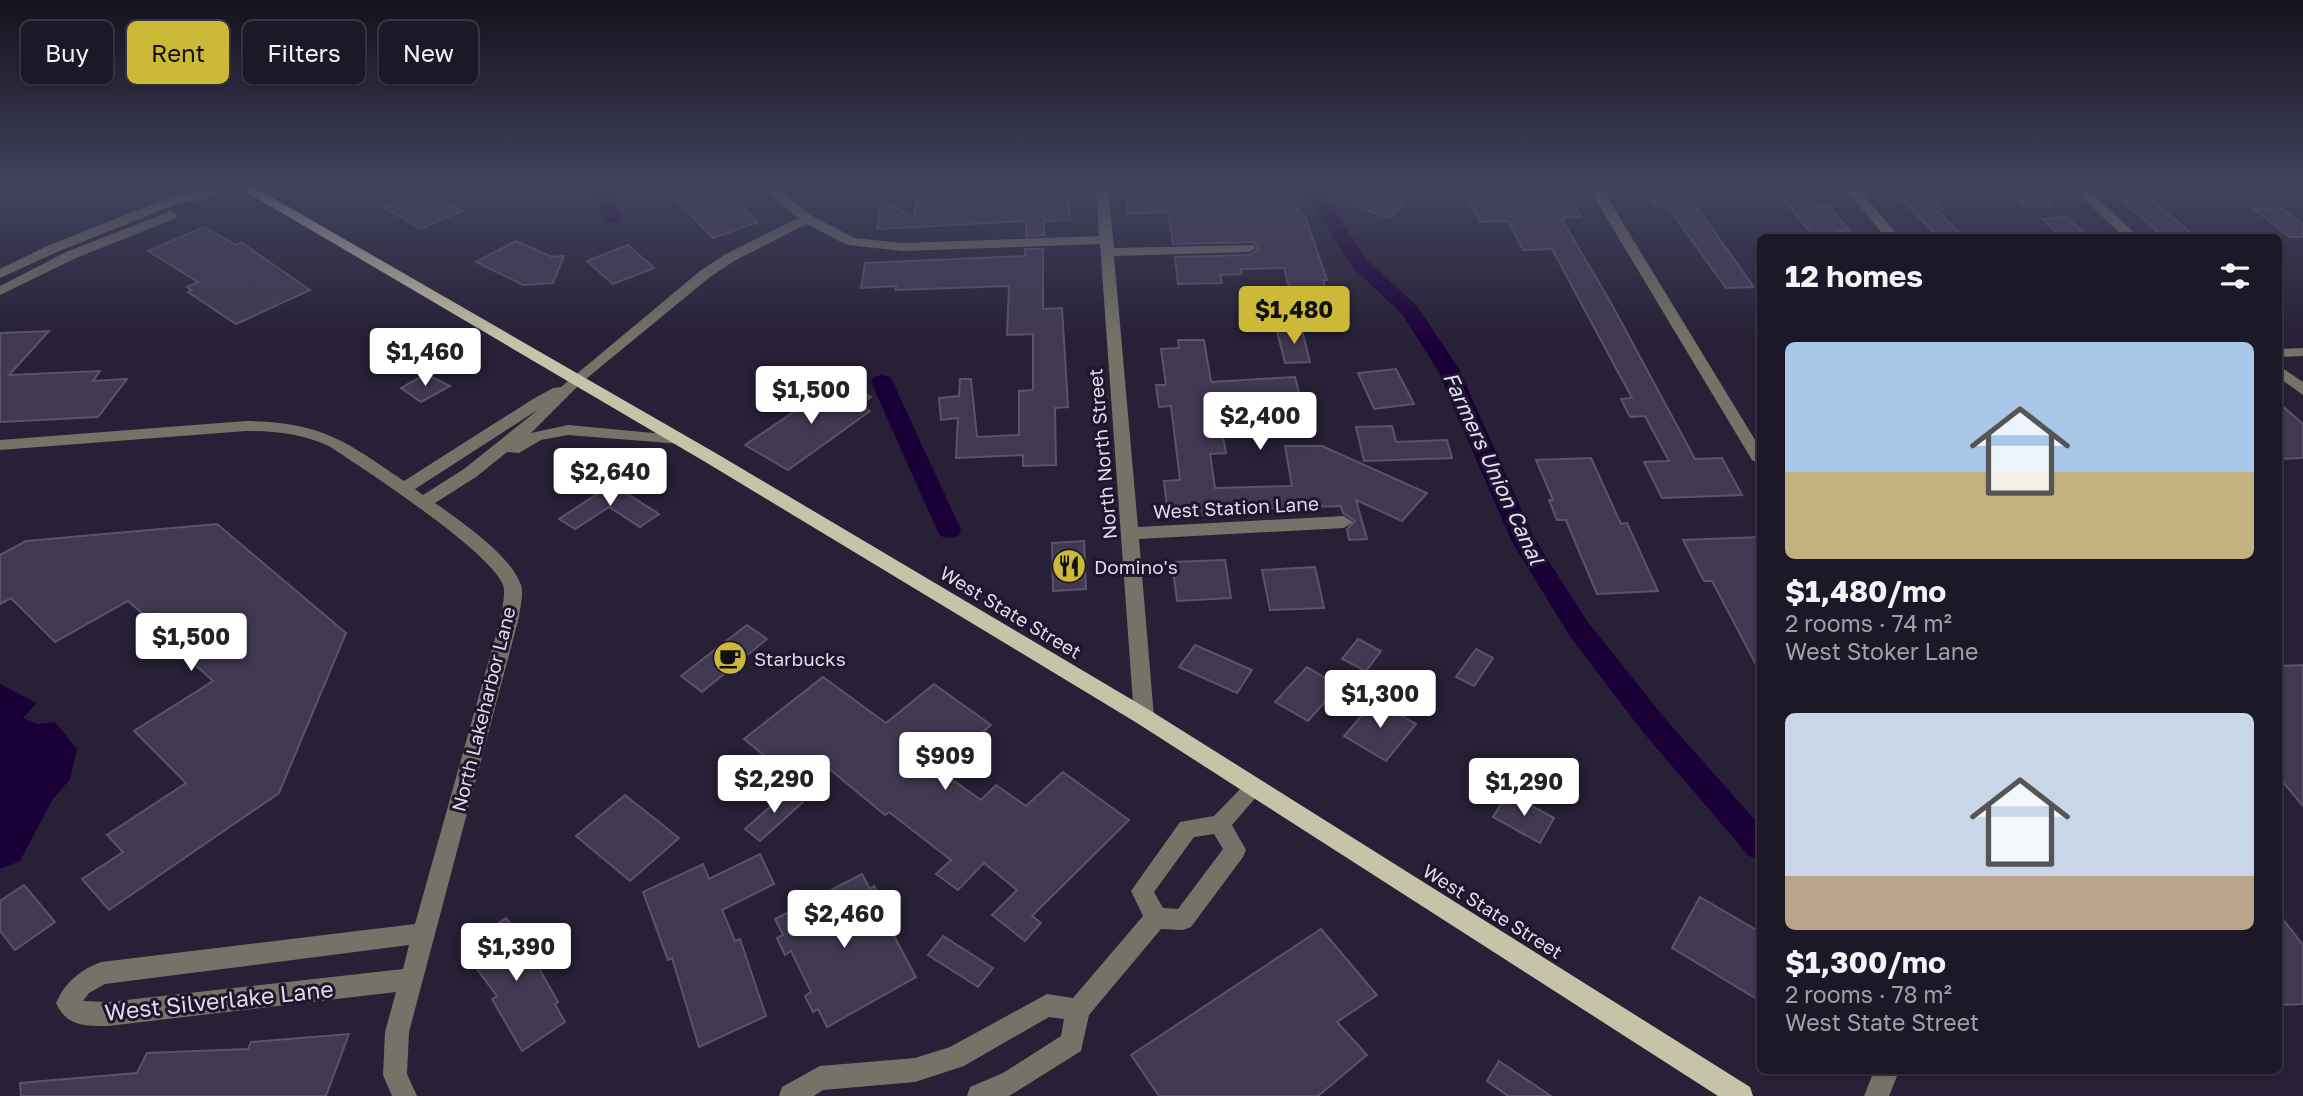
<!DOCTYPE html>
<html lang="en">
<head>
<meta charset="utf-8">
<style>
	body { margin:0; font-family:"Golos Text",sans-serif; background:#2a2534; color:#f1f3f6; height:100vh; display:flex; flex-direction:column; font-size:26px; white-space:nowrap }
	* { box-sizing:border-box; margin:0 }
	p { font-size:23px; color:#a0a0a8 }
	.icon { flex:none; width:38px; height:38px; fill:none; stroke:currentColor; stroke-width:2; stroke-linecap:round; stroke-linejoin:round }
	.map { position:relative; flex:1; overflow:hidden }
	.side { position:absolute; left:1757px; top:234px; width:525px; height:840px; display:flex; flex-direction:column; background:#1d1828; border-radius:10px; box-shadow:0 2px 5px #0004,0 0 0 2px #3b3745 }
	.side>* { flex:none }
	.banner { position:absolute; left:21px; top:21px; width:665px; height:63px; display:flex; gap:14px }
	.price { position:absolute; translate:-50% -60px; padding:0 16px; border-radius:7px; background:#fff; color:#222; font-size:23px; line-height:46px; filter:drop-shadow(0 2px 4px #0008) }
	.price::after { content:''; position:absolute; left:50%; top:42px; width:21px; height:16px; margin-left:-10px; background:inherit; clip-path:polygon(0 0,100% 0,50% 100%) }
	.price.current { background:#cdb938; color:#111 }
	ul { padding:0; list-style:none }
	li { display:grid; align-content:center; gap:14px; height:371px; padding:0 28px }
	li span { display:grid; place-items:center; height:217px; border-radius:10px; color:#555 }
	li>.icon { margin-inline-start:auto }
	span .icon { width:126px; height:126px; fill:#fffc; stroke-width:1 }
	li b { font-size:30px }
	h2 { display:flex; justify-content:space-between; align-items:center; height:84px; padding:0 28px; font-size:30px }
	.chip { padding:0 24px; border-radius:10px; background:#1d1828; box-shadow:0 2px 5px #0004,0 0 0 2px #3b3745; font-size:24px; line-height:63px }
	.chip.current { background:#cdb938; color:#111 }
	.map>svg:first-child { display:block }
	.water { fill:#1b0038 }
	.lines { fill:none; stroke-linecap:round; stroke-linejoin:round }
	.canal { fill:#1b0038; fill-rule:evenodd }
	.building { fill:#413951; stroke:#5b536c; stroke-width:2 }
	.minor { fill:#757367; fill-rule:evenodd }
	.major { fill:#c7c3a9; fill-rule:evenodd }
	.labels { text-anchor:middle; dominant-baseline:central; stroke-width:6; stroke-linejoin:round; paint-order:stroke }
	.street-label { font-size:19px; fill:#dfdbea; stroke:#1e162c }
	.poi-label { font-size:19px; fill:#dfdbea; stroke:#1e162c; text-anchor:start }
	.water-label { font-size:21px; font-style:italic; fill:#e3ddf1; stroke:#1e162c }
	.near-street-label { font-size:23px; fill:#dfdbea; stroke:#1e162c }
</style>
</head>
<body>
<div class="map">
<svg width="2303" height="1096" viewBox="0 0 2303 1096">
	<rect width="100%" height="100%" fill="#272036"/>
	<!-- water -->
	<polygon class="water" points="0,684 37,703 23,718 37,724 55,722 77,749 70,779 53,799 20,861 0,869"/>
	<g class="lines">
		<!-- canal -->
		<g class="canal">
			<polygon points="591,187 609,187 621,218 618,222 606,222"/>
			<polygon points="1301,187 1319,187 1368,261 1417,306 1459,369 1534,538 1587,621 1662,715 1760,826 1760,860 1749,856 1642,731 1569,635 1511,540 1437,369 1402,314 1354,269"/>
			<polygon points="882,375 890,377 893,382 961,530 958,536 949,538 940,536 937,530 871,382 874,377"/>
		</g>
	</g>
	<!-- building -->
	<g class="building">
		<polygon points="663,187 722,187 758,222 713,238"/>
		<polygon points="1256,187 1286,187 1301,216 1305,216 1327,280 1323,280 1334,318 1297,319 1284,268 1241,269 1242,274 1220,275 1222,283 1178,284 1175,257 1249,255 1257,250 1258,247 1254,242 1173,244 1168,212 1128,214 1127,199 1133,199 1132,192 1170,191 1170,195 1209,191 1211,195 1257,190"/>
		<polygon points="1644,187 1682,187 1754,287 1726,288 1667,206 1656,207"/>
		<polygon points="1890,187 1922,187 1944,210 1937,210 1965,238 1939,238"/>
		<polygon points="2003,187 2031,187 2052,206 2024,207"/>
		<polygon points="2106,187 2136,187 2197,238 2165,238"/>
		<polygon points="425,190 462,211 421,229 385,208"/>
		<polygon points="1368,190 1406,203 1388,218 1350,204"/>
		<polygon points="1803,191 1816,206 1828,205 1850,231 1837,231 1842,238 1815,238 1778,192"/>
		<polygon points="1068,192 1070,220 1044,221 1044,235 1026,236 1026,221 877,229 882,198 914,219 916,201 943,200 943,197"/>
		<polygon points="1569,197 1581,217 1561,218 1611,303 1695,459 1722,458 1742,495 1662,498 1644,462 1669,461 1645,416 1630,417 1621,399 1632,398 1552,249 1523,250 1508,221 1480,222 1469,202"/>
		<polygon points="2281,208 2303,225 2303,237 2290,237 2254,209"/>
		<polygon points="2066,217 2090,238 2063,238 2042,219"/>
		<polygon points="204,227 236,245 242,243 310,290 236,324 188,292 192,290 187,287 198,282 148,251"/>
		<polygon points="516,241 552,257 564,256 553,283 523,285 476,262"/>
		<polygon points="628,245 654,268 613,284 587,261"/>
		<polygon points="1025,249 1043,249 1043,309 1062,308 1068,407 1055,408 1056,465 1023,466 1023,455 956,458 958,418 941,420 939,398 959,396 960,379 971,379 977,437 1019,435 1019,391 1033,390 1033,334 1007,335 1009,286 895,290 896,286 861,288 865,263 1025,256"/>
		<polygon points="1302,330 1310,362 1285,363 1277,331"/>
		<polygon points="49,331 9,375 100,371 93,381 127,379 98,417 0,422 0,333"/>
		<polygon points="1178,340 1204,340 1211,382 1295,377 1301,400 1217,404 1226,453 1210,454 1215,488 1292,486 1285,446 1322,446 1427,493 1402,521 1356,500 1367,539 1349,540 1347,529 1355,521 1343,513 1341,506 1247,509 1248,514 1168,516 1164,481 1180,480 1171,406 1159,407 1156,385 1166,385 1161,349 1179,348"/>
		<polygon points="1396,369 1414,404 1374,409 1358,373"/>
		<polygon points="426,374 450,386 421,402 401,388"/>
		<polygon points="839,381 871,397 860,405 870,411 788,470 745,445"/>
		<polygon points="2278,402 2303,424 2303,458 2278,459"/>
		<polygon points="1392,426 1396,442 1447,440 1452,458 1364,461 1356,427"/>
		<polygon points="1591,458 1621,524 1627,523 1658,591 1597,594 1566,520 1557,520 1549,500 1553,500 1536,460"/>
		<polygon points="612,484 659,514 640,527 609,507 575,529 559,519"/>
		<polygon points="217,524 346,633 279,793 109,910 82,879 123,852 107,835 186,783 134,731 213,681 192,662 205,654 159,613 149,619 128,601 55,642 11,598 0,604 0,555 26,541"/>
		<polygon points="1760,537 1760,672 1712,581 1704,581 1683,540"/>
		<polygon points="1084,541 1086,589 1053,591 1052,543"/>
		<polygon points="1225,560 1231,598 1177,601 1172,562"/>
		<polygon points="1315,567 1324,608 1270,610 1262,570"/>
		<polygon points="747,625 767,639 702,692 681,676"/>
		<polygon points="1358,639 1381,651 1366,671 1342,659"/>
		<polygon points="1195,645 1252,670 1237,693 1179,667"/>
		<polygon points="1476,649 1493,658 1474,686 1456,677"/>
		<polygon points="2303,665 2303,806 2278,776 2278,666"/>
		<polygon points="1307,667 1339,686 1308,721 1275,702"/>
		<polygon points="823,677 886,723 934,684 991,725 939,770 981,800 996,785 1026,806 1063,772 1129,820 1032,916 1041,923 1025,941 992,915 1017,890 984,863 958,890 936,874 951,860 889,812 885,815 815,757 791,777 744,739"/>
		<polygon points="1375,700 1416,724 1386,761 1344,736"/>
		<polygon points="789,790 804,801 760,841 745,829"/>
		<polygon points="1508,793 1554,818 1540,843 1493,817"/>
		<polygon points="625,795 679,838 630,881 576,836"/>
		<polygon points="760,854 774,884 722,910 735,941 740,939 766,1016 699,1047 672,958 668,960 643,892 703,864 709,879"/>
		<polygon points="862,874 870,889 874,886 883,903 878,906 916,977 827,1027 818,1009 813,1012 805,996 811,992 791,951 785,955 777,938 783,935 775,919"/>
		<polygon points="24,885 55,922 15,950 0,931 0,901"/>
		<polygon points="1700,897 1760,932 1760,1001 1672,948"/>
		<polygon points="2278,913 2303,945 2303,1004 2278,1005"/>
		<polygon points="506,918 540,961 536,963 558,1002 555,1004 565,1022 522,1051 492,999 497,996 462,949"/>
		<polygon points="1321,929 1377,995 1337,1022 1367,1055 1318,1096 1159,1096 1131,1055"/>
		<polygon points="943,936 993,968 978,987 928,955"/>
		<polygon points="349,1034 326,1096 21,1096 20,1083 137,1073 147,1053 248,1049 251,1042"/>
		<polygon points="1499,1061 1551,1096 1508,1096 1487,1081"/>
	</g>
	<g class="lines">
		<!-- minor -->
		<g class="minor">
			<polygon points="210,187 228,187 200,201 182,202 57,252 0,278 0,269 47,246 176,195 194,194"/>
			<path d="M761,187H775L812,216L855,238L903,243L1099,236L1096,187H1108L1114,248L1254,245L1256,248L1249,252L1114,256L1138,527L1344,516L1353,522L1344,528L1139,539L1154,717L1151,723L1144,725L1137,723L1134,717L1100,244L903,251L847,245L807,224L734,261L710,277L581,383L531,433L568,425L675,435L681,436L683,440L681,444L568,435L541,440L519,453L507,452L476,477L435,503C460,521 510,554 521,585C524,594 520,607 519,617L409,1032L407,1074L417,1096H392L383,1075L385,1032L396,992L108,1026C85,1026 67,1027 56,1003C65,982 80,970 101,962L415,924L501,617C502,607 506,594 503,585C490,551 364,469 329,446C302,434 275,431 246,431L0,450V440L246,421C321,422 344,440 404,481L533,399L553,388L561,387L700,271L724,255L798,218ZM539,409L464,469L423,495L415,489ZM409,945L403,969L108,1002L83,1001L89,993L105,984Z"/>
			<polygon points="1588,187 1601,187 1760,448 1760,465 1752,460"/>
			<polygon points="1844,187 1857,187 1900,238 1886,238"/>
			<polygon points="2071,187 2085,187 2140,238 2125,238"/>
			<polygon points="171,211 177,215 176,218 76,258 0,295 0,286 66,252"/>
			<polygon points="2303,348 2303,356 2278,357 2278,349"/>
			<polygon points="2278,365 2303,382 2303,395 2278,377"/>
			<path d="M1254,779L1261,782L1264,788L1232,825L1246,850L1243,857L1191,927L1183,930L1161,929L1089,1015L1081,1051L1009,1096H967L970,1087L1003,1073L1061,1036L1064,1019L1049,1017L964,1066L915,1082L823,1090L814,1096H779L782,1087L820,1066L915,1058L950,1047L1047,994L1073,998L1143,916L1131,891L1180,822L1214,816L1247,782ZM1214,834L1223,849L1178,909L1163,908L1154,892L1194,837Z"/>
			<polygon points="1874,1071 1899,1071 1889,1096 1864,1096"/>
		</g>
		<!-- major -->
		<polygon class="major" points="238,187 254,187 719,455 1151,711 1750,1087 1753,1096 1718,1096 1137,723 707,463"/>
	</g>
	<!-- sky -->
	<linearGradient id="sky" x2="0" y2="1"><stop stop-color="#15121e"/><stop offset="0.55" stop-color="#41425d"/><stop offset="1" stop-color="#41425d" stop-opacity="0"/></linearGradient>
	<rect width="2303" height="341" fill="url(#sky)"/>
	<!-- icons -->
	<defs>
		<g id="restaurant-disc" transform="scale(1.75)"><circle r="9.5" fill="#cdb938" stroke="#1e162c"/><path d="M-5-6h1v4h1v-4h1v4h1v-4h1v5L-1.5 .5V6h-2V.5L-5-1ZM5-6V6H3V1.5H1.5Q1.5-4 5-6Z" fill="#111"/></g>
		<g id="cafe-disc" transform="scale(1.75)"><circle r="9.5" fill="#cdb938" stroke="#1e162c"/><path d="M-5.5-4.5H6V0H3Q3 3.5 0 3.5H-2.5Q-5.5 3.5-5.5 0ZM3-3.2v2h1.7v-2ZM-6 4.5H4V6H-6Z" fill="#111"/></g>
	</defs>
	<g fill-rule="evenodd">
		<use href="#restaurant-disc" x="1069" y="566"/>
		<use href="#cafe-disc" x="730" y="658"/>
	</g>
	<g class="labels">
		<!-- street labels -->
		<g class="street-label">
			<text transform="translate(1102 454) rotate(-95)">North North Street</text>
			<text transform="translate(1236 507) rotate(-3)">West Station Lane</text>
			<text transform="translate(1011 612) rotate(31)">West State Street</text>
			<text transform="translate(483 709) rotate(-76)">North Lakeharbor Lane</text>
			<text transform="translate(1493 911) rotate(32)">West State Street</text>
		</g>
		<!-- poi labels -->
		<g class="poi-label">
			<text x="1094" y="566">Domino's</text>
			<text x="754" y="658">Starbucks</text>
		</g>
		<!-- water labels -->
		<g class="water-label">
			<text transform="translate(1494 468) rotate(65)">Farmers Union Canal</text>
		</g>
		<!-- near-street labels -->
		<g class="near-street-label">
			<text transform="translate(219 1000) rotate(-6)">West Silverlake Lane</text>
		</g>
	</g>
</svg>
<b class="price current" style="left:1294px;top:346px">$1,480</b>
<b class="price" style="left:425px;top:388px">$1,460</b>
<b class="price" style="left:811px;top:426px">$1,500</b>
<b class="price" style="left:1260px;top:452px">$2,400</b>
<b class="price" style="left:610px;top:508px">$2,640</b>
<b class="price" style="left:191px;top:673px">$1,500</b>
<b class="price" style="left:1380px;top:730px">$1,300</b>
<b class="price" style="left:945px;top:792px">$909</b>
<b class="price" style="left:774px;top:815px">$2,290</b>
<b class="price" style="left:1524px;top:818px">$1,290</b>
<b class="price" style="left:844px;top:950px">$2,460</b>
<b class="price" style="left:516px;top:983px">$1,390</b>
<div class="banner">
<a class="chip">Buy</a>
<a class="chip current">Rent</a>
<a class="chip">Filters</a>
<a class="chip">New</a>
</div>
<section class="side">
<h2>12 homes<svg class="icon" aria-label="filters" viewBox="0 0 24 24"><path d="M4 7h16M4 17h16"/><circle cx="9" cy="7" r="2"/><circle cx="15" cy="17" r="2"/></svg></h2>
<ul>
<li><span style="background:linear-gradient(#a9c7e8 60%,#c2b280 0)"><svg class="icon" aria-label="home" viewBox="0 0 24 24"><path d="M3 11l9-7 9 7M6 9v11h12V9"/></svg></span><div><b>$1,480/mo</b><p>2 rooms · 74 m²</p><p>West Stoker Lane</p></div></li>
<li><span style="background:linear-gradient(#c9d6e8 75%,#b9a48a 0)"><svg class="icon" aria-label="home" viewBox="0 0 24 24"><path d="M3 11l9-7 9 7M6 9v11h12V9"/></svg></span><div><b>$1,300/mo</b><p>2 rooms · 78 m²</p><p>West State Street</p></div></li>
</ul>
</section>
</div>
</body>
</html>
